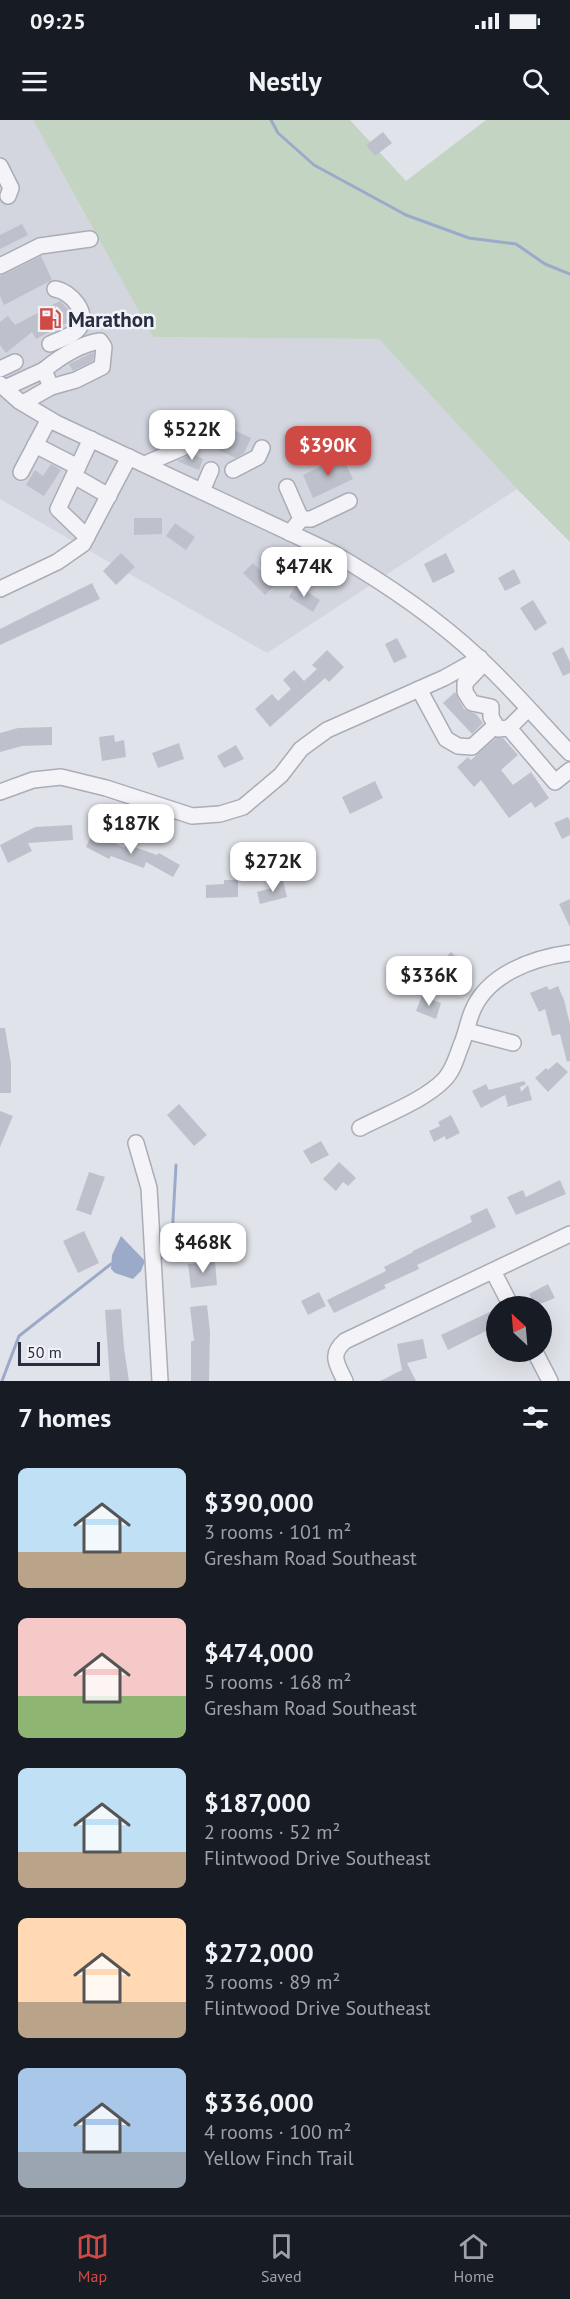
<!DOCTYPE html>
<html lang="en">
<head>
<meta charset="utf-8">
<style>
	body { margin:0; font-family:"PT Sans",sans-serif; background:#242831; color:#f1f3f6; height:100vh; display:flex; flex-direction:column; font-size:22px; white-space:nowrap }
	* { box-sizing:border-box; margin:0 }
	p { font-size:20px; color:#9ea1a6 }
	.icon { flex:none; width:33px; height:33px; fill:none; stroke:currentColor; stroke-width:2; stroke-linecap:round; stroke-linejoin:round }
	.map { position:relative; height:1261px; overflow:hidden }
	.side { display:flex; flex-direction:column; background:#171b24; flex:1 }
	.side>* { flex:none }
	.needle { width:39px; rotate:334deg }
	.controls { position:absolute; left:486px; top:1176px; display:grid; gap:12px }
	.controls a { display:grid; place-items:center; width:66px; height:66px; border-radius:50%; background:#171b24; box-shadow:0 6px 24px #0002; font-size:30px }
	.scale { position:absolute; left:18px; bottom:15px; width:82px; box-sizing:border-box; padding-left:6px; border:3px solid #292d41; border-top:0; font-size:16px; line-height:21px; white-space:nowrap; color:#292d41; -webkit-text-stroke:4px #f0f2f7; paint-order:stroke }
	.price { position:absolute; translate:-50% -51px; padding:0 14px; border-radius:12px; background:#fff; color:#222; font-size:20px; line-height:39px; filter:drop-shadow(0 2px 3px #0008) }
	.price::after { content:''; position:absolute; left:50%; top:36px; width:18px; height:14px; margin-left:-9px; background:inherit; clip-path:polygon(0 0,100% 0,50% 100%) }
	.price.current { background:#cf4a45; color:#fff }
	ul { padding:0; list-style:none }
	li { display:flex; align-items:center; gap:18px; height:150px; padding:0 18px }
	li span { display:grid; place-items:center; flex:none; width:168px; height:120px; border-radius:9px; color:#555 }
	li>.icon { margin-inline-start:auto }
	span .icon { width:72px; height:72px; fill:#fffc; stroke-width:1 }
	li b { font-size:26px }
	h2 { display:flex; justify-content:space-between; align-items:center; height:72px; padding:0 18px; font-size:26px }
	.status { display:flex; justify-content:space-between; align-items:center; height:42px; padding:0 30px; background:#171b24; direction:ltr }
	.status svg { height:16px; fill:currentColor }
	header { display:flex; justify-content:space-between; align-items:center; height:78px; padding:0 18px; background:#171b24; font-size:27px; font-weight:800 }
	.dock { display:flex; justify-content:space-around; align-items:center; height:84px; border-top:2px solid #363941; background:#171b24; font-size:16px; color:#9ea1a6 }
	.dock a { display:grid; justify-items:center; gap:3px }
	.dock .current { color:#cf4a45 }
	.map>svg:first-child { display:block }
	.built { fill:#d3d5df }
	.green { fill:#c3d4c2 }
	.water { fill:#9caaca }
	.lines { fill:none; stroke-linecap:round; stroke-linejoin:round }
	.stream { stroke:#9caaca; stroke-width:3 }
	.building { fill:#bec1cc }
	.minor-casing { stroke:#aaacb7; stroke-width:18 }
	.minor { stroke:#f4f4f8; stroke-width:15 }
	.labels { text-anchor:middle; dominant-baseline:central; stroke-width:5; stroke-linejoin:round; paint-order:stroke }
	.poi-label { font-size:21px; font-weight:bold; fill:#292d41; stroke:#f0f2f7; text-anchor:start }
</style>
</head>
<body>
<div class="status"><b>09:25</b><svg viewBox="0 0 49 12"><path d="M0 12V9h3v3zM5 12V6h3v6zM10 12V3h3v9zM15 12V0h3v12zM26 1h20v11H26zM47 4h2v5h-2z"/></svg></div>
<header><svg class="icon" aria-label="menu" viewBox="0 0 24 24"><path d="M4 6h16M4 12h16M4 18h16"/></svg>Nestly<svg class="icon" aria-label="search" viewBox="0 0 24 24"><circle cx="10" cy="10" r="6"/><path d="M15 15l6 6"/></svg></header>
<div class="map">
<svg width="570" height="1261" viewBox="0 0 570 1261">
	<rect width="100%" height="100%" fill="#e1e3ea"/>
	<!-- built -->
	<polygon class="built" points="0,0 33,0 153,217 379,219 517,369 267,533 0,379"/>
	<!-- green -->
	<polygon class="green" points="33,0 350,0 406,61 486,0 570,0 570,422 517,369 379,219 153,217"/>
	<!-- water -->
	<polygon class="water" points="121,1116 145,1141 141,1151 133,1159 115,1153 111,1149 112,1135"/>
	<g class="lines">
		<!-- stream -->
		<g class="stream">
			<polyline points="271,0 278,13 314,45 406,95 469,118 516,124 545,144 570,154"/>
			<polyline points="159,1138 171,1136 176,1045"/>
			<polyline points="2,1261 19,1216 111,1144"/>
		</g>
	</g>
	<!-- building -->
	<g class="building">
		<polygon points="383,12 392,23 375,36 366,25"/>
		<polygon points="22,104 28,115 0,129 0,115"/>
		<polygon points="41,136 52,160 4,185 0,176 0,156"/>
		<polygon points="60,181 70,191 71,201 36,219 32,212 6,233 0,225 0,202 8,196 15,205"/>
		<polygon points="94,232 93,241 73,251 69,244"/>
		<polygon points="223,305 251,318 244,333 236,338 212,327"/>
		<polygon points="192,334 203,339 199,350 177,341"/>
		<polygon points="342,336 353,359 313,378 303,355"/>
		<polygon points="51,344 61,350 44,376 26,365 35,350 43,356"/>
		<polygon points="134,398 162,398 162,414 134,415"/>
		<polygon points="175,403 195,417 186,430 166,416"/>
		<polygon points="121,433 135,447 116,465 103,451"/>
		<polygon points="446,433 455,452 433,463 424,444"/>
		<polygon points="253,443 275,465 265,475 243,453"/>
		<polygon points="514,449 521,463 505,471 498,458"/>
		<polygon points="92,463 100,479 0,525 0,509"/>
		<polygon points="296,465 320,480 313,492 289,477"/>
		<polygon points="533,480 547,503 535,511 520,488"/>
		<polygon points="397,518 407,537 394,543 385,524"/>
		<polygon points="563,527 570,542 570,553 563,556 552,533"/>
		<polygon points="327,530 344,547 329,562 325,558 270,607 255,589 272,574 278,581 291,569 283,560 294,550 304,561 317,549 312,545"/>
		<polygon points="455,572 464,589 476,594 483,603 472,614 443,583"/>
		<polygon points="52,607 52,625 22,626 0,632 0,613 18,608"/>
		<polygon points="114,615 115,622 124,620 126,637 102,641 99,617"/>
		<polygon points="496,618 503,618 518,635 501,650 513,665 531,652 549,678 535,688 531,682 509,698 481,660 474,667 457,647 468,637 471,640"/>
		<polygon points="179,623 184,639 158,648 152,633"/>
		<polygon points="236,625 244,639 224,648 217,636"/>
		<polygon points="375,661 383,678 350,694 342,677"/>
		<polygon points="568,697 570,701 570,715 562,719 554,703"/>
		<polygon points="72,705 73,720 28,723 32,731 8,743 0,725 35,707"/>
		<polygon points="93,712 125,728 126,724 157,735 159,733 180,745 173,757 146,742 144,748 111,736 109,739 86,727"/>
		<polygon points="224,760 238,760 238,777 206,778 206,765 224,764"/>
		<polygon points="283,760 287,777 260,784 257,772 272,768 271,764"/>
		<polygon points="570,779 570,807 559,784"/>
		<polygon points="451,832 466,847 454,858 440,843"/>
		<polygon points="547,866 549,870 558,866 564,880 570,904 570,941 567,942 560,914 552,916 545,889 539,892 530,873"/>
		<polygon points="422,876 441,883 436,899 416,891"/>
		<polygon points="0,908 5,908 11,944 11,973 0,973"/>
		<polygon points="557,942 568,952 548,972 535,958 546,948 548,950"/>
		<polygon points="524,961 526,964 520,967 521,972 528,965 532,980 506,987 508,985 505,975 481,988 472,971 486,964 489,970"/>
		<polygon points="179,984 207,1015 194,1026 167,995"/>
		<polygon points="0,991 13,996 0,1027"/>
		<polygon points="451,995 460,1013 446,1020 445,1016 434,1022 429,1011 440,1006 438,1002"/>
		<polygon points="321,1021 329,1035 311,1044 303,1031"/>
		<polygon points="339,1042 356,1058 348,1066 343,1062 336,1071 323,1059"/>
		<polygon points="89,1052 105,1057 91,1095 76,1090"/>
		<polygon points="560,1060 566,1074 516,1095 507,1077 523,1070 526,1077"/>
		<polygon points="487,1088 496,1107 417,1145 419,1149 384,1165 386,1168 334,1193 327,1180 386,1151 384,1147 413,1132 413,1131 472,1102 470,1096"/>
		<polygon points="84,1111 99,1143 78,1153 63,1121"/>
		<polygon points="215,1141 217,1165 191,1168 188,1144"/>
		<polygon points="548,1164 555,1178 535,1186 529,1174"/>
		<polygon points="319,1172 326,1186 308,1195 301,1181"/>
		<polygon points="207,1185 210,1212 209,1261 191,1261 191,1221 194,1221 190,1187"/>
		<polygon points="121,1189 124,1228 129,1261 110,1261 105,1190"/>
		<polygon points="496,1189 496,1206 448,1230 441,1215"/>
		<polygon points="423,1219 427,1238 407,1243 416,1261 380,1261 402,1250 397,1224"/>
	</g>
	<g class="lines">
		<!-- minor casing -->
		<g class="minor-casing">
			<g id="minor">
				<polyline points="0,46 11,68 8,76"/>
				<polyline points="0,146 40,126 90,119"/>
				<path d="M50,224C58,220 73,216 79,208C90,193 70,171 55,169"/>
				<polyline points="0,249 15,242"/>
				<path d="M44,250C60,237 79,224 100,221L104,227L102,247L76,260L51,267"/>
				<path d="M0,264L19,281L56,303L333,433C385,463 434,496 478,537C511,567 539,601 570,633"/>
				<polyline points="5,268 44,250 51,267 23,283"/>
				<polyline points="35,325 78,347"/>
				<polyline points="145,344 189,325"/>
				<polyline points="233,350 258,337 262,328"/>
				<polyline points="21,352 49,299"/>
				<polyline points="74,356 109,376"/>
				<polyline points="287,367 301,399 290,413"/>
				<polyline points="202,371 211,350"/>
				<polyline points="301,399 311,399 349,381"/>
				<polyline points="87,417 58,389 91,319"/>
				<polyline points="0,469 57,442 83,424 129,337"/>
				<polyline points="484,543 465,563 465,572 472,583 491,587 491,597 498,609 509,608 528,589"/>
				<polyline points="419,569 446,619 458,626 472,627 495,606"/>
				<polyline points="509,608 555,662 570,650"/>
				<polyline points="0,672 33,660 61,657 106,668 192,696 220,694 243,687 281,655 301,629 327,610 444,558 480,538"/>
				<polyline points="467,911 513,923"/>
				<path d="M360,1008C387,994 423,981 444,960C454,950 457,935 462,923C466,913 468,902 472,892C487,854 533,838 570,833"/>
				<polyline points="136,1023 149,1068 160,1261"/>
				<polyline points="493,1151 511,1186"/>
				<polyline points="535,1232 550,1261"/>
				<path d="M345,1261C337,1244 329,1235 345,1221L570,1114"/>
			</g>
		</g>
		<!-- minor -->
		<use href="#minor" class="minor"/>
	</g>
	<!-- icons -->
	<defs>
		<g id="fuel-bare" transform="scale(1.8)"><path d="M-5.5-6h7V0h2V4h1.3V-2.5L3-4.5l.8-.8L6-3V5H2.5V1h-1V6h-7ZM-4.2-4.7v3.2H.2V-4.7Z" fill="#cf4a45" stroke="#f0f2f7" stroke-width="2.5" paint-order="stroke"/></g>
	</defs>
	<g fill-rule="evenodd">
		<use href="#fuel-bare" x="50" y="199"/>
	</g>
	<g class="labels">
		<!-- poi labels -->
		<g class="poi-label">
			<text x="68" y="199">Marathon</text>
		</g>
	</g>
</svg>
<div class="controls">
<a><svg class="needle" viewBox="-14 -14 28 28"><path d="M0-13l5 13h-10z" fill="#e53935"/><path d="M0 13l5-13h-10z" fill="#9ea1a6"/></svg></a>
</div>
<div class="scale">50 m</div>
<b class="price" style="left:192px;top:341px">$522K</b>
<b class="price current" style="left:328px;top:357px">$390K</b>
<b class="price" style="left:304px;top:478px">$474K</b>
<b class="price" style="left:131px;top:735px">$187K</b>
<b class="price" style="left:273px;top:773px">$272K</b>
<b class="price" style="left:429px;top:887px">$336K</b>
<b class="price" style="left:203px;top:1154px">$468K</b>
</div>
<section class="side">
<h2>7 homes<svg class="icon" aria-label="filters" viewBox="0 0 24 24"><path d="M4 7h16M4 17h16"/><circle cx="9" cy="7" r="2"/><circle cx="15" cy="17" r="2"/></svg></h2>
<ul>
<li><span style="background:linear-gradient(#bfe0f5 70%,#b9a48a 0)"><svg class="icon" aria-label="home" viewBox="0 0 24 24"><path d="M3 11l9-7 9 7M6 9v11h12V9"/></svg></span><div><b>$390,000</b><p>3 rooms · 101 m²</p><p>Gresham Road Southeast</p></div></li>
<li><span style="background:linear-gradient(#f6c9c9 65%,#8fb573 0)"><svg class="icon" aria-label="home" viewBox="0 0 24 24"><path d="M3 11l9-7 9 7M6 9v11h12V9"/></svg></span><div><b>$474,000</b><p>5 rooms · 168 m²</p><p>Gresham Road Southeast</p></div></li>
<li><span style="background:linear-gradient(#bfe0f5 70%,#b9a48a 0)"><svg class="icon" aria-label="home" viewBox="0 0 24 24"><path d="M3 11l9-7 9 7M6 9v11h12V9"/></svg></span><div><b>$187,000</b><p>2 rooms · 52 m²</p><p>Flintwood Drive Southeast</p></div></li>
<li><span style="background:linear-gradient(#ffd9b3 70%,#b9a48a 0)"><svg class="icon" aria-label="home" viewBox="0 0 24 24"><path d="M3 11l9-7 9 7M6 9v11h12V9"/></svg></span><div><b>$272,000</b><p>3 rooms · 89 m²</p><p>Flintwood Drive Southeast</p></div></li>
<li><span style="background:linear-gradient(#a9c7e8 70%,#9aa5b1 0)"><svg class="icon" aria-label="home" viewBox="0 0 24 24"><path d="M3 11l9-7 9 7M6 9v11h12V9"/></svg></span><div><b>$336,000</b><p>4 rooms · 100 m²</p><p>Yellow Finch Trail</p></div></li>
</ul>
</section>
<nav class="dock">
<a class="current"><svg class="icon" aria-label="map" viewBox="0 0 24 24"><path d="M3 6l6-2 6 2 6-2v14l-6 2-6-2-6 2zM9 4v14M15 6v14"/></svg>Map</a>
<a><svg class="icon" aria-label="saved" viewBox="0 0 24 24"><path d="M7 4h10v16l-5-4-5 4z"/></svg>Saved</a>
<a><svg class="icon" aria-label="home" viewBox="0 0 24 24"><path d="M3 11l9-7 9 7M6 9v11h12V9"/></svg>Home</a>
</nav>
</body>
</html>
